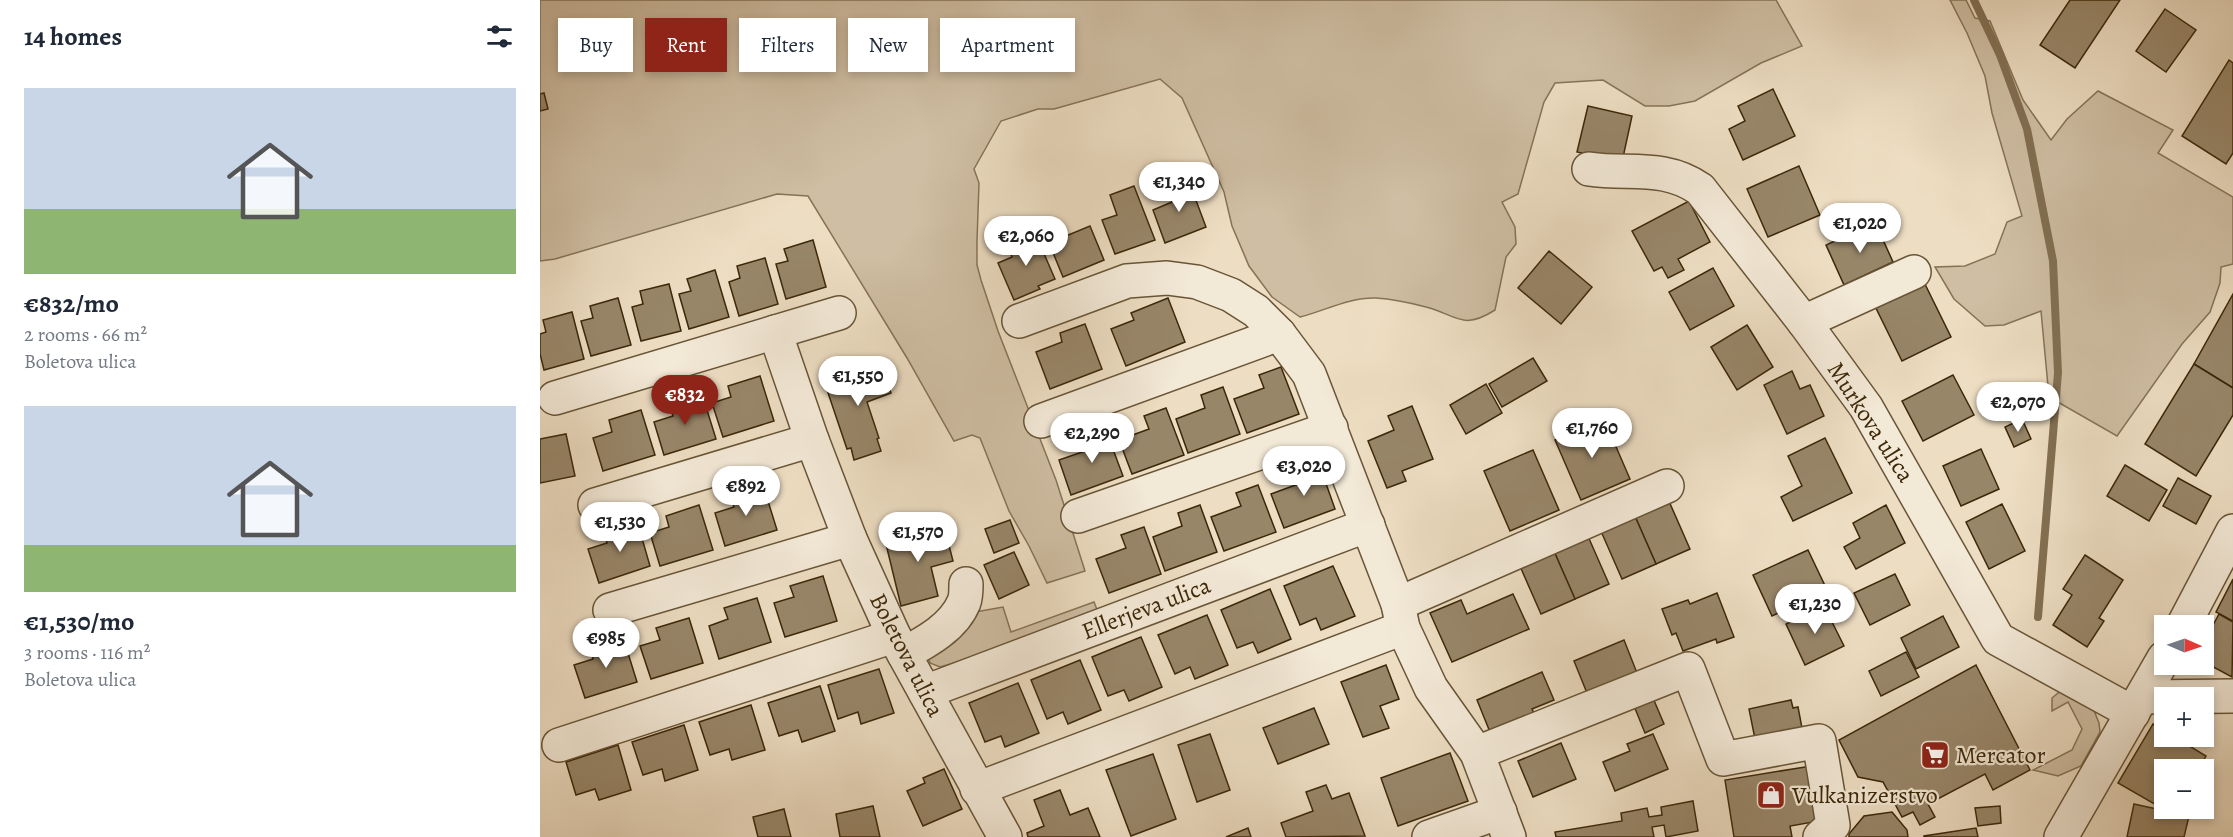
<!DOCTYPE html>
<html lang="en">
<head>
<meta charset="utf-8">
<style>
	body { margin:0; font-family:Alegreya,serif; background:#f2f2f3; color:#1f2937; height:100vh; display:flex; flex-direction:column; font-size:22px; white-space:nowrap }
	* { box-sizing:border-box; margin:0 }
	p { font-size:20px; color:#747a83 }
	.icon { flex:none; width:33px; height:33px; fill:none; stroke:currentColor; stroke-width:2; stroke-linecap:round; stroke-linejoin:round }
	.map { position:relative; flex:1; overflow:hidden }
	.sheet { display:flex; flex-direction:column; background:#fff; width:540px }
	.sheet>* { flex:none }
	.banner { position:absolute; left:18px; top:18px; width:570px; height:54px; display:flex; gap:12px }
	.needle { width:39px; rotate:92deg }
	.controls { position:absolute; left:1614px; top:615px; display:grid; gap:12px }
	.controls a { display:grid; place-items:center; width:60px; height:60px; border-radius:0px; background:#fff; box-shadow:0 3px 9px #0003; font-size:30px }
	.price { position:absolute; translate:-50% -51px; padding:0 14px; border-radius:21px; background:#fff; color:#222; font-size:20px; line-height:39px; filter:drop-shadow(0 2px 3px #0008) }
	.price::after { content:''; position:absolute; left:50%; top:36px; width:18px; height:14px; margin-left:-9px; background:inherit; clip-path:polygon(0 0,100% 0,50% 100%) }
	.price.active { background:#8f2418; color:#fff }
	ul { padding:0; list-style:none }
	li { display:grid; align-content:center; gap:12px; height:318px; padding:0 24px }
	li span { display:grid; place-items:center; height:186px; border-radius:0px; color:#555 }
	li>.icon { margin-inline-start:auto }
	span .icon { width:108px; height:108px; fill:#fffc; stroke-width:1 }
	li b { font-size:26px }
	h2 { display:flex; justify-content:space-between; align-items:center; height:72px; padding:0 24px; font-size:26px }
	.chip { padding:0 21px; border-radius:0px; background:#fff; box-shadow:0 3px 9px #0003; font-size:21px; line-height:54px }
	.chip.active { background:#8f2418; color:#fff }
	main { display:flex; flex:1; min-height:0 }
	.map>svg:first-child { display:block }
	.green { fill:#cfbea3; stroke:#867356; stroke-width:1.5 }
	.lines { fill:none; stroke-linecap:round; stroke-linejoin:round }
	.stream { stroke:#826f52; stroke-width:8 }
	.building { fill:#988669; stroke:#3c2809; stroke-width:1.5 }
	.minor-casing { stroke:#685537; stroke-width:36 }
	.minor { stroke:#f3e9d7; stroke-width:33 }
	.labels { text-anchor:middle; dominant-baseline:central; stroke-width:4.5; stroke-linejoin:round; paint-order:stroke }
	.street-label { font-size:24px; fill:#3c2809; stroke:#f3e9d7 }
	.poi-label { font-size:24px; fill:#3c2809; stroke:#f3e9d7; text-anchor:start }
</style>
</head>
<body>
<main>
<section class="sheet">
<h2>14 homes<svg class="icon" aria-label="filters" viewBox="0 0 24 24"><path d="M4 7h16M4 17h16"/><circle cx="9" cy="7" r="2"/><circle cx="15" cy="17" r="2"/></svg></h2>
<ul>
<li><span style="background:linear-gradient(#c9d6e8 65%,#8fb573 0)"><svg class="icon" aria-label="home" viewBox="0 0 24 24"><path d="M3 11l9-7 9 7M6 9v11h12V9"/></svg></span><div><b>€832/mo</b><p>2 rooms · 66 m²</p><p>Boletova ulica</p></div></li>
<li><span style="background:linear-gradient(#c9d6e8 75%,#8fb573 0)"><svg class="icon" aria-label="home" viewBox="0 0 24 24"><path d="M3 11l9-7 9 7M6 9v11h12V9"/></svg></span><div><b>€1,530/mo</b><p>3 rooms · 116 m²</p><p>Boletova ulica</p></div></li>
</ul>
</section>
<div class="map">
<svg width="1693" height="837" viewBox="0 0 1693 837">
	<rect width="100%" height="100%" fill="#edddc2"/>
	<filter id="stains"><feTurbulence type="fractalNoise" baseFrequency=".00333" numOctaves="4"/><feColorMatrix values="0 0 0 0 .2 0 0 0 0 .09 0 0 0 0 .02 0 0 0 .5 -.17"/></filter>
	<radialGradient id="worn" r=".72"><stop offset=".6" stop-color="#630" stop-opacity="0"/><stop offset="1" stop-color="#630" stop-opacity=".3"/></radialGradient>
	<!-- green -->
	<g class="green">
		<path d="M0,0H1236L1262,46L1221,63L1155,101L1129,106H1105L1063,80L1015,83L1004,102L978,194L962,202L975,227L976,244L966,257L955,310C922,331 917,315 886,307C871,303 852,299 836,298C810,297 784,311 760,317L732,297L709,266L692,226L684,192L642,98L620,79L514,109H498L461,121L434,169L439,183L437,241V265L441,280L458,331L516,480L545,571L507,583L489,546L469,511L440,438L432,435L414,441L367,358L268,196L237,194L15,259L0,261Z"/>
		<polygon points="1410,0 1426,0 1435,18 1450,21 1483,100 1511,140 1527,119 1558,91 1633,130 1618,153 1693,197 1693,264 1681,267 1680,283 1670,312 1642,344 1577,436 1509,397 1501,311 1464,325 1445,326 1414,299 1395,267 1425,266 1455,254 1467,222 1482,216 1452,113 1445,76 1427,33"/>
		<polygon points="554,602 558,612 414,663 400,667 390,663 387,653 435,612 463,607 471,632"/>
		<polygon points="1523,689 1553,708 1559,723 1560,732 1541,766 1518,776 1493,770 1532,750 1542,729 1528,702 1512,711 1512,698"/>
	</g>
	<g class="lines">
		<!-- stream -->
		<polyline class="stream" points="1434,0 1460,55 1487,129 1513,261 1518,373 1498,617"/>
	</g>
	<!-- building -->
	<g class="building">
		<polygon points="1530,0 1580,0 1535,68 1500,45"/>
		<polygon points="1625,9 1656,30 1626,72 1596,51"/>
		<polygon points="1689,60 1693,63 1693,153 1686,164 1642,136"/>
		<polygon points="1233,89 1255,136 1203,160 1189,129 1205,121 1198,106"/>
		<polygon points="4,93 8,109 0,111 0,94"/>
		<polygon points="1048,106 1092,116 1082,162 1037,152"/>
		<polygon points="1259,166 1280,215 1228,237 1207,189"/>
		<polygon points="648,179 666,227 625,243 613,210 632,202 626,188"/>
		<polygon points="594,186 615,240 575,254 562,220 577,215 570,195"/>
		<polygon points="1149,201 1170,242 1138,259 1144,270 1128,278 1122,267 1114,271 1092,231"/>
		<polygon points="1335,222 1353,262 1304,285 1286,245"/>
		<polygon points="550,226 564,260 523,277 509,243"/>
		<polygon points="495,233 515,279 498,286 500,289 474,300 458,263 472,257 467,245"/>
		<polygon points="273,240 286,287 246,299 236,264 248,261 244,249"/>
		<polygon points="1009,251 1052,287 1021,324 978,288"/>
		<polygon points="225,258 238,304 199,316 189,282 200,278 197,266"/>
		<polygon points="1173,268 1194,306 1150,330 1129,292"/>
		<polygon points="175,270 189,317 149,329 139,294 151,291 147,279"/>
		<polygon points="1380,274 1411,337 1362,361 1331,298"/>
		<polygon points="129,284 141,331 101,341 92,307 103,304 100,291"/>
		<polygon points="1693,294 1693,388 1654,364"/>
		<polygon points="78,298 91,345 51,356 41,321 53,318 50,306"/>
		<polygon points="628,298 645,342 586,366 571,329 594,320 591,313"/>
		<polygon points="32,312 44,359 4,370 0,354 0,334 6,332 3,320"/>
		<polygon points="545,324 562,369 510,389 496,352 522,342 520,333"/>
		<polygon points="1207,325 1233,367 1197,390 1171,347"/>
		<polygon points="993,358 1007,381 962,407 949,384"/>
		<polygon points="340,361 351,393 327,402 339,438 337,439 341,451 314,460 311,448 307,449 284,381"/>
		<polygon points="1654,364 1693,388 1693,415 1656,476 1605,444"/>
		<polygon points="741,367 759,414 707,433 694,399 724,388 719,375"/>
		<polygon points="1252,371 1260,389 1270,385 1284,416 1247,434 1224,385"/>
		<polygon points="1413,375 1434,415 1383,441 1362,401"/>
		<polygon points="220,376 234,421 183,437 172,403 191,397 188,386"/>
		<polygon points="946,384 962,413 926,434 910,405"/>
		<polygon points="683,387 700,434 648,453 636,419 665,408 661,395"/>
		<polygon points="162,394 176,439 124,455 114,422 133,416 129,404"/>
		<polygon points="872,406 893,459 862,471 866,481 847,488 828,441 854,430 848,416"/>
		<polygon points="626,408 644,455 592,474 579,440 609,429 604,416"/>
		<polygon points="101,410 115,455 63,471 53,438 72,432 69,420"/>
		<polygon points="1064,419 1090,479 1041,500 1015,440"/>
		<polygon points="1482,419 1491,439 1474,447 1465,427"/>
		<polygon points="565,428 583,476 531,495 519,460 548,450 543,436"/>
		<polygon points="26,434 35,476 0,483 0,439"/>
		<polygon points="1285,438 1312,493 1253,521 1241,497 1262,486 1248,456"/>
		<polygon points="1441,449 1459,489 1421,506 1403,466"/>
		<polygon points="993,450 1019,510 970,531 944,471"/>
		<polygon points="778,461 795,509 744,528 731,494 761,483 756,470"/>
		<polygon points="1585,465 1627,490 1609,521 1567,496"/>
		<polygon points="1638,478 1671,496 1656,524 1623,506"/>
		<polygon points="223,485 237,530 185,546 175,513 194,507 190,496"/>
		<polygon points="718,485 736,532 684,551 671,517 701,506 696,493"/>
		<polygon points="1128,499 1150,549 1116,564 1094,514"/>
		<polygon points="1462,504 1485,551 1449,569 1426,522"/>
		<polygon points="159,505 173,550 120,566 110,533 129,527 126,516"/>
		<polygon points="660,505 677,552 625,571 613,537 642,526 638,513"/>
		<polygon points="1346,505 1365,543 1316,569 1304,547 1320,538 1313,523"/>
		<polygon points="1094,514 1116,564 1082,579 1060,529"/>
		<polygon points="470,520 479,543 454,553 445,529"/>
		<polygon points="97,521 110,566 59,583 48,549 67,543 64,532"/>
		<polygon points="404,526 413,561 391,567 398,596 361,606 345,540"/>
		<polygon points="604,527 621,574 569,593 556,559 586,548 581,535"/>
		<polygon points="1047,534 1069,584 1035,599 1013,549"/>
		<polygon points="1013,549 1035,599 1001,614 979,564"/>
		<polygon points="1268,550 1287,590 1232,616 1213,575"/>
		<polygon points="474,552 489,585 459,599 444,565"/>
		<polygon points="1545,555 1583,580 1559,618 1564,621 1547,647 1513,625 1532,595 1523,589"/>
		<polygon points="793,566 815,616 781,630 776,618 760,625 744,586"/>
		<polygon points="1355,574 1370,605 1330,625 1314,593"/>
		<polygon points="283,576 297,621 245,637 234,603 254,597 250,586"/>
		<polygon points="1693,579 1693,621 1676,612"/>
		<polygon points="730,589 751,639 718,653 713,642 697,648 681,610"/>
		<polygon points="1177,593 1194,637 1177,643 1176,639 1143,651 1136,633 1132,635 1122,609 1148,600 1150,604"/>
		<polygon points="973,594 989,629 912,662 890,613 921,600 927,614"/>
		<polygon points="217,598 231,642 179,659 169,626 188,619 184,608"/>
		<polygon points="1284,606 1304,646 1265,665 1246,624"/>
		<polygon points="1679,614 1693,622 1692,677 1664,662 1664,642"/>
		<polygon points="667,615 688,665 655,679 650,667 635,674 618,635"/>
		<polygon points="1403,616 1419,647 1376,669 1361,638"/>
		<polygon points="149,618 163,663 111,679 100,646 120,640 116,628"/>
		<polygon points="83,637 97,682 45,698 34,665 53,659 50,647"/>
		<polygon points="601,637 622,687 589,701 584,690 568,696 552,657"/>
		<polygon points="1084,640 1097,673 1047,693 1034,661"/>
		<polygon points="1366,652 1379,677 1341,696 1329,671"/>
		<polygon points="540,660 561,710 528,724 523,712 507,719 491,680"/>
		<polygon points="846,665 859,699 840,706 849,728 823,737 801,682"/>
		<polygon points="1436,665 1490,770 1453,790 1445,774 1388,804 1395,817 1380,825 1373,812 1362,817 1343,782 1318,777 1299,740"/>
		<polygon points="339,669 354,713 321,724 318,712 298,719 288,685"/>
		<polygon points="1002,672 1014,700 992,709 994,713 950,732 937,700"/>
		<polygon points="478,683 499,733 465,747 461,736 445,742 429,703"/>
		<polygon points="280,686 295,731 262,742 258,730 239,736 228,703"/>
		<polygon points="1113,698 1124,724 1105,733 1094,706"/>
		<polygon points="1251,700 1253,708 1258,707 1262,728 1216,744 1209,709"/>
		<polygon points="211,705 225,750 192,760 189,749 170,755 159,722"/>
		<polygon points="774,708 789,744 738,764 723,728"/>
		<polygon points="1613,724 1624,731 1624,736 1633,736 1666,756 1658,770 1624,770 1624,794 1618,806 1578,783"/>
		<polygon points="144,725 158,770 125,781 122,769 103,775 92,742"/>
		<polygon points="670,734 690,790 657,802 638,745"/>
		<polygon points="1113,734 1128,769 1075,791 1063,762 1090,751 1087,744"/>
		<polygon points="1021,743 1036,779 993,797 978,761"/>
		<polygon points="78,745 91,790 59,800 55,789 36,795 26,762"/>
		<polygon points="910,753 928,801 858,826 841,778"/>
		<polygon points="613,754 636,819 591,836 566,770"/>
		<polygon points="1271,766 1279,821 1250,826 1252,837 1194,837 1185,780"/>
		<polygon points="404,769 422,809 383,826 367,791 385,783 383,778"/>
		<polygon points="786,785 792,799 809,793 825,836 746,837 741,823 773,811 766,792"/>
		<polygon points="520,790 530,815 548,808 560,837 488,837 487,833 504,826 494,800"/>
		<polygon points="1153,801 1158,831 1126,837 1124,825 1112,827 1114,837 1016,837 1015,832 1082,821 1081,813 1107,808 1109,817 1122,815 1121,807"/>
		<polygon points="1594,804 1649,816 1644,837 1587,837"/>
		<polygon points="333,806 340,837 300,837 296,814"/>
		<polygon points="1460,806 1461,823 1438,826 1435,808"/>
		<polygon points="244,809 251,837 218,837 213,817"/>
		<polygon points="1352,812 1367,830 1368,837 1309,837 1309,834 1324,816"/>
		<polygon points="708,828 711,837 686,837"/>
		<polygon points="1436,828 1438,837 1384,837 1384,836"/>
	</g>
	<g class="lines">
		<!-- minor casing -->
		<g class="minor-casing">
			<g id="minor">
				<path d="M1049,169C1089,175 1124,164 1160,189L1264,322L1326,407L1458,639L1593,713"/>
				<polyline points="479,321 587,281 627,278 657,282 691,295 716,311 739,334 769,374 858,604 863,628 891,688 937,753 969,837"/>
				<polyline points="1264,322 1374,272"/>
				<polyline points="235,332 272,440 310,539 354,636 465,837"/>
				<polyline points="15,398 299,313"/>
				<polyline points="501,421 739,334"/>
				<polyline points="55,505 272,440"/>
				<polyline points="538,516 791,428"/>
				<polyline points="858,604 1127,486"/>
				<polyline points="70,610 310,539"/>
				<polyline points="1643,626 1693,531"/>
				<path d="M364,654C386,642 414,627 424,602C426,597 426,589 426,584"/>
				<polyline points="385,692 828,525"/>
				<polyline points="1602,697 1693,696"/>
				<polyline points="19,745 354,636"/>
				<polyline points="937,753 1148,669 1183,759 1279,741 1293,825 1280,837"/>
				<polyline points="437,789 863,628"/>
				<polyline points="889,837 960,812"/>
				<polyline points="1521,837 1624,658"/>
			</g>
		</g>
		<!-- minor -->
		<use href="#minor" class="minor"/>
	</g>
	<!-- icons -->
	<defs>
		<g id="supermarket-square" transform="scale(1.5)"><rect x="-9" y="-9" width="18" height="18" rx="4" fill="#8f2418" stroke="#f3e9d7"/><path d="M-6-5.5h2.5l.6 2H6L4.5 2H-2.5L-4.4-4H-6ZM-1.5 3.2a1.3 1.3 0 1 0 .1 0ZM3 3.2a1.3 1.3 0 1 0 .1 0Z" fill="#fff"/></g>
		<g id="shop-square" transform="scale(1.5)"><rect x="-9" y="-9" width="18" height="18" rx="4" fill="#8f2418" stroke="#f3e9d7"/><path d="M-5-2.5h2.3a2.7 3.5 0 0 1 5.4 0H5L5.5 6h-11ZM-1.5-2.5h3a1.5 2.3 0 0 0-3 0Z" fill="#fff"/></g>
	</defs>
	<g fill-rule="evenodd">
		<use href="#supermarket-square" x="1395" y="755"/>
		<use href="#shop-square" x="1231" y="795"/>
	</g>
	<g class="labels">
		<!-- street labels -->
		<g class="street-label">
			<text transform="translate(1331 422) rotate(57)">Murkova ulica</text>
			<text transform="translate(606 608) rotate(-21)">Ellerjeva ulica</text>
			<text transform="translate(367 655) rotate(63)">Boletova ulica</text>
		</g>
		<!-- poi labels -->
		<g class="poi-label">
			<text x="1416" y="755">Mercator</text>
			<text x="1252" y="795">Vulkanizerstvo</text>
		</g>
	</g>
	<rect width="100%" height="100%" filter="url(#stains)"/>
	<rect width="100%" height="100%" fill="url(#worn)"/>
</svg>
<div class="controls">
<a><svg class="needle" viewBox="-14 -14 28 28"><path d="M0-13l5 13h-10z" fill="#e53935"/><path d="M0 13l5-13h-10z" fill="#747a83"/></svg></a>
<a>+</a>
<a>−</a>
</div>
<b class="price" style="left:639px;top:213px">€1,340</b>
<b class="price" style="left:1320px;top:254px">€1,020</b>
<b class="price" style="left:486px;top:267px">€2,060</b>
<b class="price" style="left:318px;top:407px">€1,550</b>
<b class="price active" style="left:145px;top:426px">€832</b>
<b class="price" style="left:1478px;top:433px">€2,070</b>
<b class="price" style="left:1052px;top:459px">€1,760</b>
<b class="price" style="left:552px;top:464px">€2,290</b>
<b class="price" style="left:764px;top:497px">€3,020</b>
<b class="price" style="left:206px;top:517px">€892</b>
<b class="price" style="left:80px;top:553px">€1,530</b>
<b class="price" style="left:378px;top:563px">€1,570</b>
<b class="price" style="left:1275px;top:635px">€1,230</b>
<b class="price" style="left:66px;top:669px">€985</b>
<div class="banner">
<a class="chip">Buy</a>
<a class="chip active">Rent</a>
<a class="chip">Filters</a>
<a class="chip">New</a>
<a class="chip">Apartment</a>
</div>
</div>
</main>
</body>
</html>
